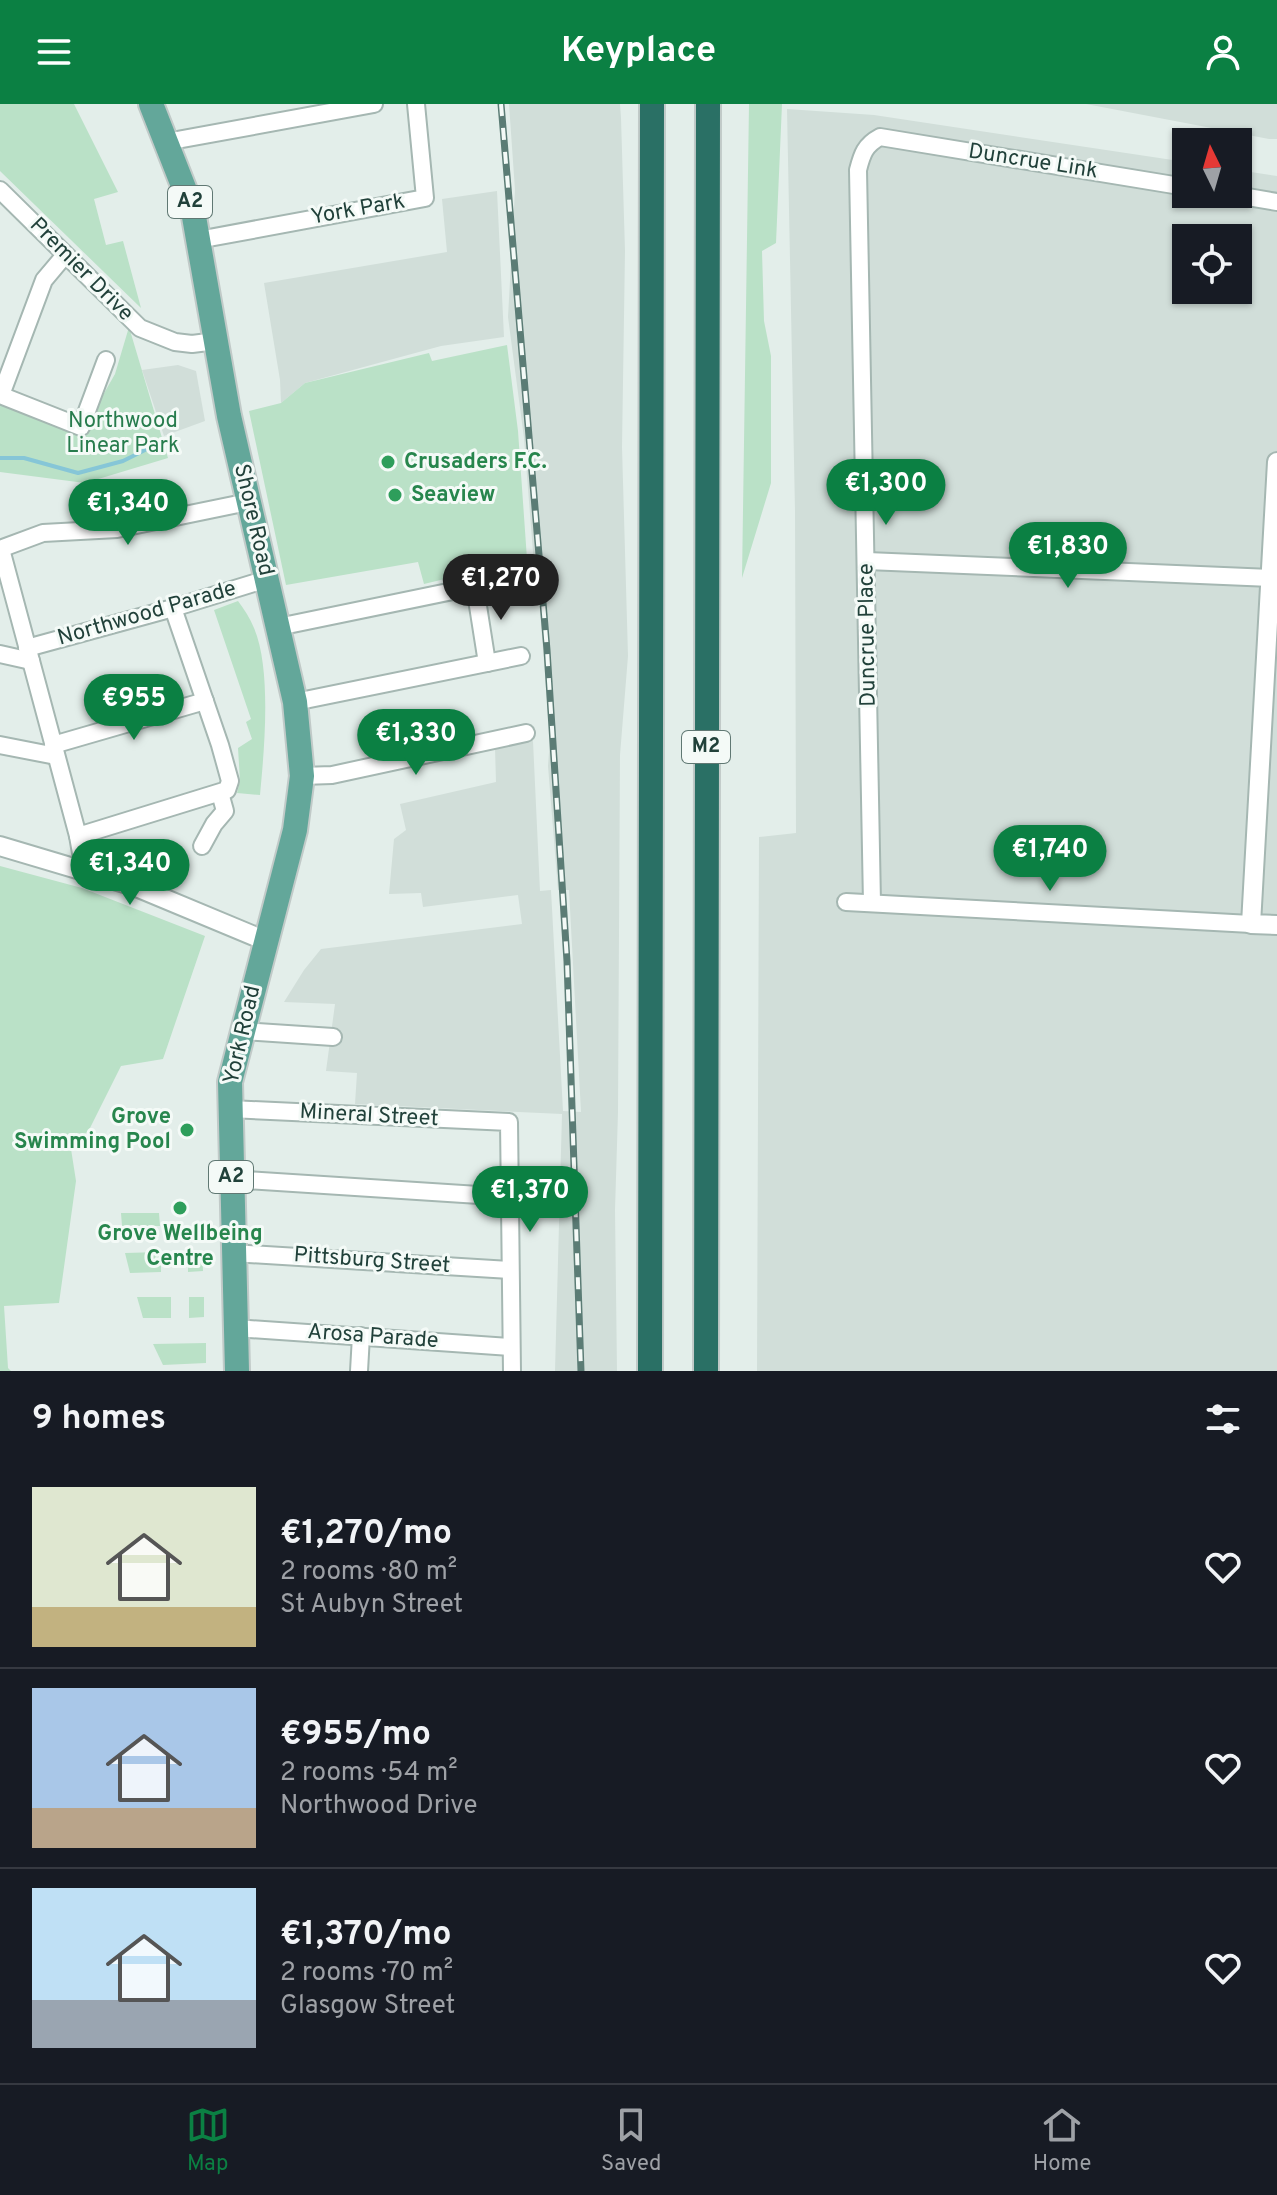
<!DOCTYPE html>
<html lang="en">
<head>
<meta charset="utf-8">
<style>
	body { margin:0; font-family:Overpass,sans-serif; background:#242831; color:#f1f3f6; height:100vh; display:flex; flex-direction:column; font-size:30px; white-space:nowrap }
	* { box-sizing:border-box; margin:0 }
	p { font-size:26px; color:#9ea1a6 }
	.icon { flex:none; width:44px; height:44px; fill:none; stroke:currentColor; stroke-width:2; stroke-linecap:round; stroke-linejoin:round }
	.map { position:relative; height:1267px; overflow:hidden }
	.side { display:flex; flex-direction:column; background:#171b24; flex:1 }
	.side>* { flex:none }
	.needle { width:52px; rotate:355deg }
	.buttons { position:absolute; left:1172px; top:24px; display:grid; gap:16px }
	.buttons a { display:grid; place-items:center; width:80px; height:80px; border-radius:0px; background:#171b24; box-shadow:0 2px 6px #0004; font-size:40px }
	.price { position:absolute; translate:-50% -68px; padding:0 18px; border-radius:28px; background:#0b8043; color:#fff; font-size:26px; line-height:52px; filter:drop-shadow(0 2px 4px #0008) }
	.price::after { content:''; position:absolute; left:50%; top:48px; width:24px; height:18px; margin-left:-12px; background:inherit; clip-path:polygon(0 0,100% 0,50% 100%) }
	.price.active { background:#222; color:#fff }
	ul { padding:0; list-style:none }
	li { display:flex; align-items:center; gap:24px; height:200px; padding:0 32px }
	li+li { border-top:2px solid #363941 }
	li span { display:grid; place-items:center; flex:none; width:224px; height:160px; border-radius:0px; color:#555 }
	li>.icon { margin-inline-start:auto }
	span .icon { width:96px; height:96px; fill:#fffc; stroke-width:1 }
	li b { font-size:34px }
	h2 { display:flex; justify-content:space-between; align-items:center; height:96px; padding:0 32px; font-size:34px }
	header { display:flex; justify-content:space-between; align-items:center; height:104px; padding:0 32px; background:#0b8043; color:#fff; font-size:36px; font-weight:700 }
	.tab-bar { display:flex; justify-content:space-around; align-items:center; height:112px; border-top:2px solid #363941; background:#171b24; font-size:22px; color:#9ea1a6 }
	.tab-bar a { display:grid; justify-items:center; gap:4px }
	.tab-bar .active { color:#0b8043 }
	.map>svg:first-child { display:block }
	.built { fill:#d1ded9; fill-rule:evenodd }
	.green { fill:#bae1c7 }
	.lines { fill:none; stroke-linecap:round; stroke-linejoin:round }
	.stream { stroke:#86c6d7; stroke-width:4 }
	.minor-casing { stroke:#a5b7b2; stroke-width:20 }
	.tertiary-casing { stroke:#a5b7b2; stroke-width:22 }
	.primary-casing { stroke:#c1cac8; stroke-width:28 }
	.motorway-casing { stroke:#c1cac8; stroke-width:28 }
	.minor { stroke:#fff; stroke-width:16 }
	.tertiary { stroke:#fff; stroke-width:18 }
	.primary { stroke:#63a79a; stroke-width:24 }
	.motorway { stroke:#2a7065; stroke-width:24 }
	.rail-casing { stroke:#5b7c75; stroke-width:7 }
	.rail { stroke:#f4faf7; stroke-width:4; stroke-dasharray:12; stroke-linecap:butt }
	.leisure-dot { fill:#2e9e5b; stroke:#f4faf7; stroke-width:3 }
	.labels { text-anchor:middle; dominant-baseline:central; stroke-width:6; stroke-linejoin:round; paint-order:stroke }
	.shield { fill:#f4faf7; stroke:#607873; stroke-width:2 }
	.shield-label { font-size:20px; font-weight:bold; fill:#21413a }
	.street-label { font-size:22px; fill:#21413a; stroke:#f4faf7 }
	.park-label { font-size:22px; fill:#277c4d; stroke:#f4faf7 }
	.leisure-label { font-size:22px; font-weight:bold; fill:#27864d; stroke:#f4faf7; text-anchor:start }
</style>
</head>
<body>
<header><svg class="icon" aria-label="menu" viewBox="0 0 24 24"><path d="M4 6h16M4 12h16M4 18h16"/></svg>Keyplace<svg class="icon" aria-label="person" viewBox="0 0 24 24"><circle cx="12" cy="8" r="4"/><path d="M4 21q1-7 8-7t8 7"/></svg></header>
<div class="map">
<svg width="1277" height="1267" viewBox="0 0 1277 1267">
	<rect width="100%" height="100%" fill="#e3eeea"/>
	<!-- built -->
	<g class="built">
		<polygon points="509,0 620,0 621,14 625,147 622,343 628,552 620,651 618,1008 615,1106 617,1267 555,1267 562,1010 355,1000 357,969 326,967 335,900 284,898 304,866 321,845 522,820 518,791 423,803 421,789 389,790 394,735 406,726 400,700 496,678 495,644 533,637 540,787 551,786 563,1007 581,1008 569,786 558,786 548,662 550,635 539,494 534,461 524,334 508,213 515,86"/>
		<polygon points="1086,0 1277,0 1277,35 1269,35"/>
		<path d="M787,5L874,11L1186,58V90H1238V66L1277,72V1267H757L759,733L796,729L795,407ZM1186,134H1238V186H1186Z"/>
		<polygon points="497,87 504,233 441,242 305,279 281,299 280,276 264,179 447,148 442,95"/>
		<polygon points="178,261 196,267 205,317 164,332 142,266"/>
	</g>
	<!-- green -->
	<g class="green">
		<polygon points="0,0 74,0 118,88 94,95 106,141 123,137 141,204 0,67"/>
		<polygon points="749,0 782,0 776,139 762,147 764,217 771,252 771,379 742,474"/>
		<polygon points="129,223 168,354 85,379 0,368 0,299 82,328 115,270"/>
		<polygon points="507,241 518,327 527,455 424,480 418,458 286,481 249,307 281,299 305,279 429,249 432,257"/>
		<path d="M238,497C244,505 250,514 254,524C272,566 264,648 260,691L237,689L240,677L238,644L252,635L246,618L251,615L214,506Z"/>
		<polygon points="0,762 82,784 205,832 163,955 121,962 89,1026 71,1045 76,1077 59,1199 4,1202 8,1264 11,1267 0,1267"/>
		<polygon points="121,1109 159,1109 160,1122 122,1122"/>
		<polygon points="202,1147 203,1167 188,1168 188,1148"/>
		<polygon points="161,1148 161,1168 130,1169 125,1149"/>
		<polygon points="137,1193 171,1193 171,1214 143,1214"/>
		<polygon points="189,1193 204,1193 204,1213 189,1214"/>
		<polygon points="206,1239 206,1259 163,1261 153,1240"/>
	</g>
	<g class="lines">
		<!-- stream -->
		<polyline class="stream" points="0,354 24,354 78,369 123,357 159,339"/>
		<!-- minor casing -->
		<g class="minor-casing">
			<g id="minor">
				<polyline points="166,38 374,0"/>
				<polyline points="0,86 140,224 175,238 192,240 216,237"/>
				<polyline points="1230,90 1277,98"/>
				<polyline points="198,136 425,94 416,0"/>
				<polyline points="0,291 81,323 106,256"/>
				<polyline points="1,291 44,176 65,151"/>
				<polyline points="0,445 43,429 117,425 248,398"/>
				<polyline points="1,445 78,732 84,766"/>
				<polyline points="867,457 1271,474"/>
				<polyline points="475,483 487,559"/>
				<polyline points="278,523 511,475"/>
				<polyline points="27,544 173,504 267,475"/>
				<polyline points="0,550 31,557"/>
				<polyline points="295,598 521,552"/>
				<polyline points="0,641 56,652"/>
				<polyline points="53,641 205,597"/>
				<polyline points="302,672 332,671 526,629"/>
				<polyline points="78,732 227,686 230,677 220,641 173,504"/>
				<polyline points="202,742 214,720 225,707 220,689"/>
				<polyline points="846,798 1251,820"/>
				<path d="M872,799L858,66C862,50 865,41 880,33L1186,83"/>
				<polyline points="243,927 333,933"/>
				<polyline points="230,1005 509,1018 512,1267"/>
				<polyline points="231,1078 246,1076 510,1093"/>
				<polyline points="233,1149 510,1166"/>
				<polyline points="235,1224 511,1243"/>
				<polyline points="359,1267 361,1232"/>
			</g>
		</g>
		<!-- tertiary casing -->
		<g class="tertiary-casing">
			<g id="tertiary">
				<polyline points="1277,358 1251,820 1277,821"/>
				<polyline points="0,742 134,782 266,837"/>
			</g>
		</g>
		<!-- primary casing -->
		<g class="primary-casing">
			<polyline id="primary" points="151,0 193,107 229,312 295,598 302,672 295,726 230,978 237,1267"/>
		</g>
		<!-- motorway casing -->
		<g class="motorway-casing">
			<g id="motorway">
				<polyline points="650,1267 652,0"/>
				<polyline points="706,1267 708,0"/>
			</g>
		</g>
		<!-- minor -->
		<use href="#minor" class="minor"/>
		<!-- tertiary -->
		<use href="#tertiary" class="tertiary"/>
		<!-- primary -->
		<use href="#primary" class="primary"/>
		<!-- motorway -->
		<use href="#motorway" class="motorway"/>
		<!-- rail casing -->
		<g class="rail-casing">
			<polyline id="rail" points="501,0 547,546 567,857 581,1267"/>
		</g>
		<!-- rail -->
		<use href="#rail" class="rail"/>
	</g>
	<!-- markers -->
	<g class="leisure-dot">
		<circle cx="388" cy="358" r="8"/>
		<circle cx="395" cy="391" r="8"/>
		<circle cx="187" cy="1026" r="8"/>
		<circle cx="180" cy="1104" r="8"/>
	</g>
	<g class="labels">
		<!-- shield labels -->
		<g class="shield">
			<rect x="168" y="82" width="44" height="32" rx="6"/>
			<rect x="682" y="627" width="48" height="32" rx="6"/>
			<rect x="209" y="1057" width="44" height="32" rx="6"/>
		</g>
		<g class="shield-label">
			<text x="190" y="98">A2</text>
			<text x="706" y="643">M2</text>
			<text x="231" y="1073">A2</text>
		</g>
		<!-- street labels -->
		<g class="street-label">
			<text transform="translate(1033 58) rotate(9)">Duncrue Link</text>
			<text transform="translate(358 106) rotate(-10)">York Park</text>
			<text transform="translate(81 166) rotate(45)">Premier Drive</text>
			<text transform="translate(253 416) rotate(77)">Shore Road</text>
			<text transform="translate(147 510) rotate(-16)">Northwood Parade</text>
			<text transform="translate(868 531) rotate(-91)">Duncrue Place</text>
			<text transform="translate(243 931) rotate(-77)">York Road</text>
			<text transform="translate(369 1012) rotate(3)">Mineral Street</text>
			<text transform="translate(372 1157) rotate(4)">Pittsburg Street</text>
			<text transform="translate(373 1233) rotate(4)">Arosa Parade</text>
		</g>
		<!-- park labels -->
		<g class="park-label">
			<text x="123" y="317">Northwood<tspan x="123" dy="25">Linear Park</tspan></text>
		</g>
		<!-- leisure labels -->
		<g class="leisure-label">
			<text x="404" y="358">Crusaders F.C.</text>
			<text x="411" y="391">Seaview</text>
			<text x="171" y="1013" text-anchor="end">Grove<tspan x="171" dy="25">Swimming Pool</tspan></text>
			<text x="180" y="1130" text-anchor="middle">Grove Wellbeing<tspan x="180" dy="25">Centre</tspan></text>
		</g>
	</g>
</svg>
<div class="buttons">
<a><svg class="needle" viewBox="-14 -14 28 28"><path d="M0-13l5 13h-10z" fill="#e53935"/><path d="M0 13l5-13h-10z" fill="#9ea1a6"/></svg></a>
<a><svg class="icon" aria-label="locate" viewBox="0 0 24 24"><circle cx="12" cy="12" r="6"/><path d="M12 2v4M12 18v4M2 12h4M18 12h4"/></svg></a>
</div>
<b class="price" style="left:886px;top:423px">€1,300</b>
<b class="price" style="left:128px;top:443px">€1,340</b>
<b class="price" style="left:1068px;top:486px">€1,830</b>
<b class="price active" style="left:501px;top:518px">€1,270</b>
<b class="price" style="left:134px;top:638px">€955</b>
<b class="price" style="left:416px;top:673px">€1,330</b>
<b class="price" style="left:1050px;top:789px">€1,740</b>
<b class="price" style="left:130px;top:803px">€1,340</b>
<b class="price" style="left:530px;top:1130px">€1,370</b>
</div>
<section class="side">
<h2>9 homes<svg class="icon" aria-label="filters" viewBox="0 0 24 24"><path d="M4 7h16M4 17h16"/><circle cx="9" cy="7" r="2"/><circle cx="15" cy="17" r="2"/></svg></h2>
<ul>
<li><span style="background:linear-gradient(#dfe7d0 75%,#c2b280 0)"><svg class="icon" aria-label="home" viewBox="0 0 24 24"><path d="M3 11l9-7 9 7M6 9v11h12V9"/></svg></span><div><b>€1,270/mo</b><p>2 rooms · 80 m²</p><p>St Aubyn Street</p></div><svg class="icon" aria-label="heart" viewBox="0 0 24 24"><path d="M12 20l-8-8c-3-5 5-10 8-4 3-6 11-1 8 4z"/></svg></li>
<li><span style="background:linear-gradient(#a9c7e8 75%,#b9a48a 0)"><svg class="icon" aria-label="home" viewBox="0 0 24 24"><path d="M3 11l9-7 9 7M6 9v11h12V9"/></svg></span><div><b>€955/mo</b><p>2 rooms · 54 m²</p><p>Northwood Drive</p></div><svg class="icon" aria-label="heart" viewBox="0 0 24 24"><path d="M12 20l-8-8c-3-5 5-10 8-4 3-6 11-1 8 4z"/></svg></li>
<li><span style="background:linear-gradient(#bfe0f5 70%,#9aa5b1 0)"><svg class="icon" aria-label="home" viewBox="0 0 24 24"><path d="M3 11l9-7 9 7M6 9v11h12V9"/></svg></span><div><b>€1,370/mo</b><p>2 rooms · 70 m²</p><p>Glasgow Street</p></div><svg class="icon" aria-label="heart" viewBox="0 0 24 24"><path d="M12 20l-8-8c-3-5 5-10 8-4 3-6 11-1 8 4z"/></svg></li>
</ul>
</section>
<nav class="tab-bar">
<a class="active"><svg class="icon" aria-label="map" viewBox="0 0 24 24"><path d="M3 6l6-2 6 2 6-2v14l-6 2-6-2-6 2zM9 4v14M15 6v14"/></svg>Map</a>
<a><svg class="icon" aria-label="saved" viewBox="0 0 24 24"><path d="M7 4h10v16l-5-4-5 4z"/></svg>Saved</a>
<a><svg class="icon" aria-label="home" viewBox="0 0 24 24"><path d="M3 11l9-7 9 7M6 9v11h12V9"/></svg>Home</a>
</nav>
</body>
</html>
